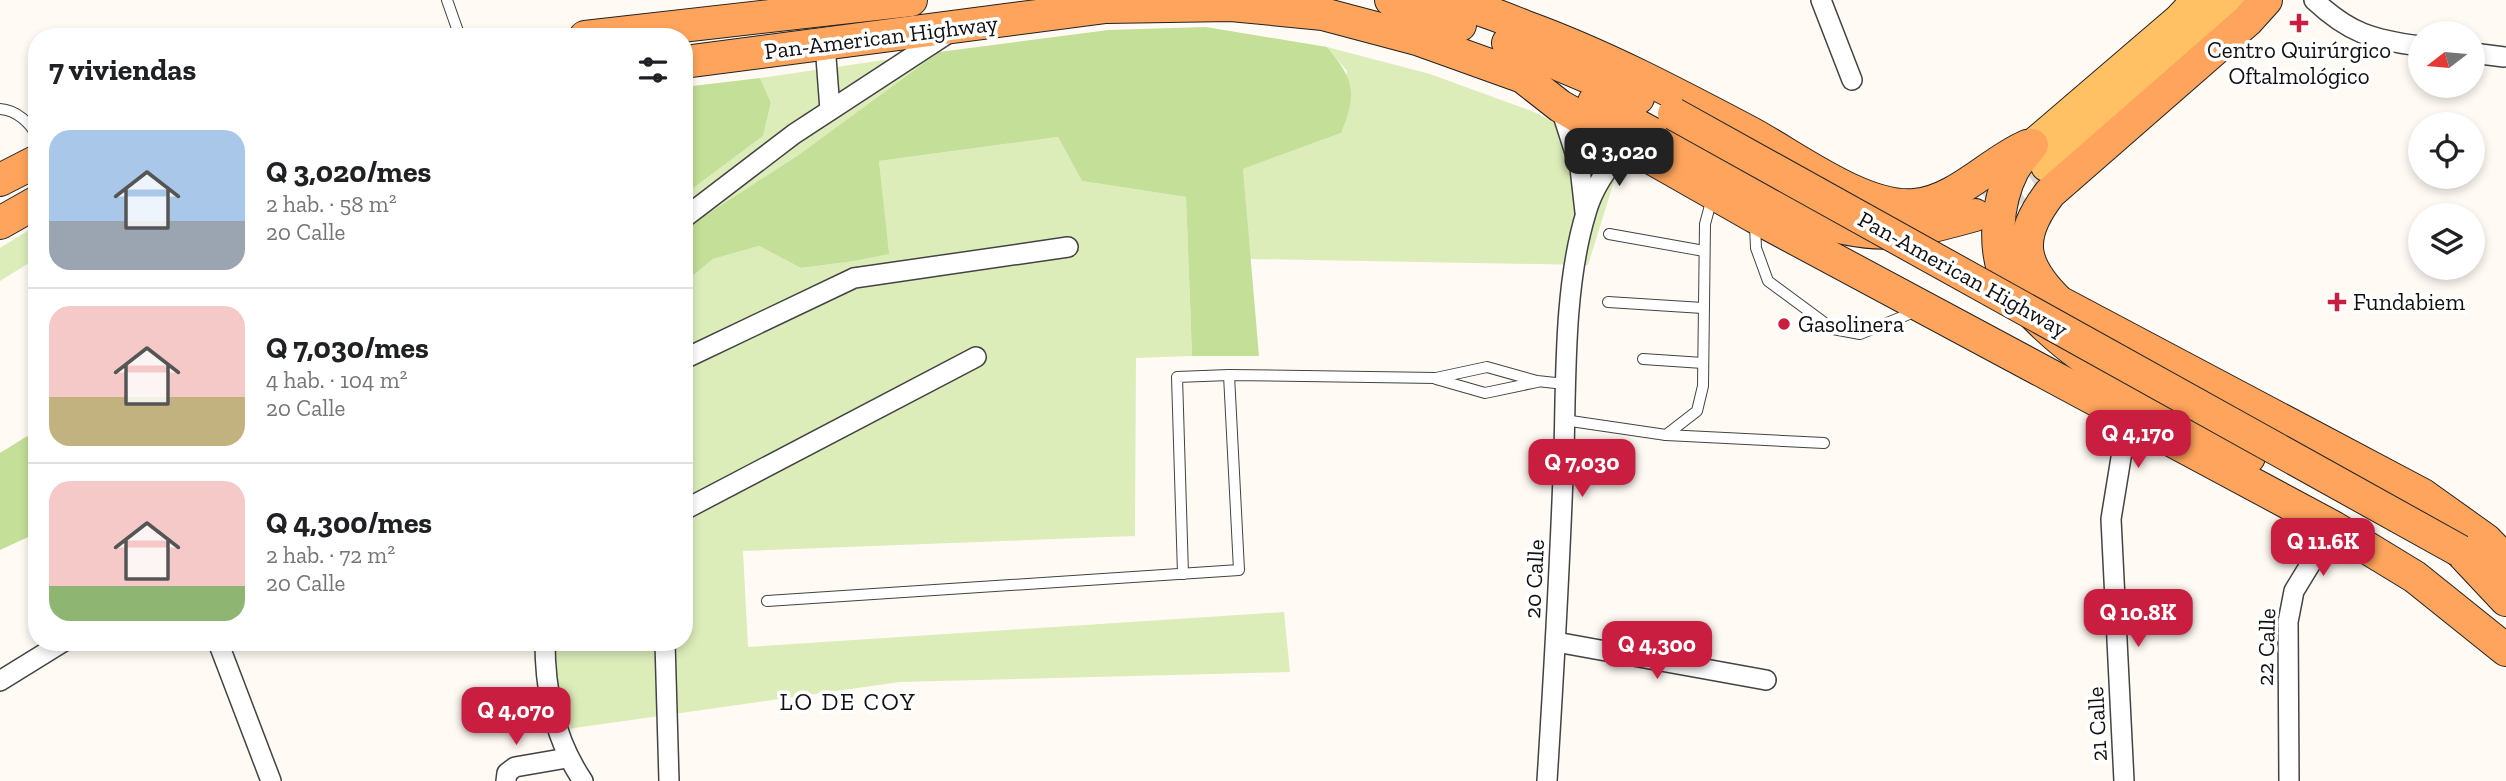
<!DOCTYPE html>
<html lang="es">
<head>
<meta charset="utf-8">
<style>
	body { margin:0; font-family:"Zilla Slab",serif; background:#f2f2f2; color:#202124; height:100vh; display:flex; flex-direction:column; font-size:26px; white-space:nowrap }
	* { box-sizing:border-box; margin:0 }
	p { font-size:23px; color:#757577 }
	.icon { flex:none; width:38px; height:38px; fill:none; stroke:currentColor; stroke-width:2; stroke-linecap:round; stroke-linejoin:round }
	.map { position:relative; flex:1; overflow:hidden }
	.details { position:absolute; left:28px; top:28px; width:665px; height:623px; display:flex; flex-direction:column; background:#fff; border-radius:28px; box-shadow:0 4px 10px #0003 }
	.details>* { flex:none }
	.needle { width:46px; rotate:254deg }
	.tools { position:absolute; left:2408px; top:21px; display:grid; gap:14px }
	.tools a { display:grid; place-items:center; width:77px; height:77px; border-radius:50%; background:#fff; box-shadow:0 4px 10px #0003; font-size:35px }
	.price { position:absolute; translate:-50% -60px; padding:0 16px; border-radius:14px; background:#ca1e41; color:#fff; font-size:23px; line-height:46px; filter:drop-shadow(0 2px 4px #0008) }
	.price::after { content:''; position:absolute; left:50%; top:42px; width:21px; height:16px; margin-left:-10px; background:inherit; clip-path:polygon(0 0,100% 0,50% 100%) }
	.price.selected { background:#222; color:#fff }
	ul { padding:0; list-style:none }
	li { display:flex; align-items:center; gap:21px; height:175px; padding:0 21px }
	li+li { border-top:2px solid #e0e0e0 }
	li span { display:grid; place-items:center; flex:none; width:196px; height:140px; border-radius:21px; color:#555 }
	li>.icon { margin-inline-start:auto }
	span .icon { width:84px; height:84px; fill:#fffc; stroke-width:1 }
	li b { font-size:30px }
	h2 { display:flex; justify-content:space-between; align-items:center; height:84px; padding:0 21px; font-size:30px }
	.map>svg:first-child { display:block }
	.green { fill:#dcedba }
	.forest { fill:#c3df98 }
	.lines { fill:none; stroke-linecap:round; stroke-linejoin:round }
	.trunk-tunnel { stroke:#dbd8d2; stroke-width:32; stroke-dasharray:32 16; stroke-linecap:butt }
	.service-casing { stroke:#434343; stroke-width:12 }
	.minor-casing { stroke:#434343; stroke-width:22 }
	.primary-casing { stroke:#212121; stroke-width:32 }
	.trunk-casing { stroke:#212121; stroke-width:34 }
	.service { stroke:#fff; stroke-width:10 }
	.minor { stroke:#fff; stroke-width:19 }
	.primary { stroke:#ffc164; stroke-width:30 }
	.trunk { stroke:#fea45c; stroke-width:32 }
	.trunk-bridge-casing { stroke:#212121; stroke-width:34; stroke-linecap:butt }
	.trunk-bridge { stroke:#fea45c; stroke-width:32 }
	.poi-dot { fill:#ca1e41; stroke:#fff; stroke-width:2.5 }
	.labels { text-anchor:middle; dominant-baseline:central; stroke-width:7; stroke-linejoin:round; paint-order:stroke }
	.street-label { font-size:23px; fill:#101010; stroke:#fff }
	.poi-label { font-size:23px; fill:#101010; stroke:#fff; text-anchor:start }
	.neighbourhood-label { font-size:24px; letter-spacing:2px; fill:#101010; stroke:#fff }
</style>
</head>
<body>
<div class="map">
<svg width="2506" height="781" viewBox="0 0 2506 781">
	<rect width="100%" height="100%" fill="#fffbf4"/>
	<!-- green -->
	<g class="green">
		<polygon points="1327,47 1430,74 1534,112 1622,156 1588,265 1250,259 1243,169 1341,133 1347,71"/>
		<polygon points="939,52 797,156 684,229 684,195 763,136 771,103 760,78"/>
		<polygon points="1058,137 1082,181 1186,197 1192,356 1136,358 1135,536 743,551 748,647 1284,612 1290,672 900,682 539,733 539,642 684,642 684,283 713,259 759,246 801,268 855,261 888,254 879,161"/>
		<polygon points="37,225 37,258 0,281 0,248"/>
	</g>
	<!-- forest -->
	<g class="forest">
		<path d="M1206,27L1327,47C1355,80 1357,94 1341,133L1243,169L1259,356H1192L1186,197L1082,181L1058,137L879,161L889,254L855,261L801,268L759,246L713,259L684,283V229L797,156L939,52L1108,30Z"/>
		<polygon points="760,78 771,103 763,136 684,195 684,87"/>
		<polygon points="37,430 37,533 0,550 0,453"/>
		<polygon points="336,642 452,642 452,645 340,649"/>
	</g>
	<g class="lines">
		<!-- trunk-tunnel -->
		<polyline class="trunk-tunnel" points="1991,206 2046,166"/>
		<!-- service casing -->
		<g class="service-casing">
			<g id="service">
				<polyline points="447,0 460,37"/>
				<path d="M0,109C16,110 31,123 37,137"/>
				<polyline points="1755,225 1756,248 1768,281 1833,329 1860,334 1919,310"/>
				<polyline points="1609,234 1704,251"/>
				<polyline points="1608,302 1703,308"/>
				<polyline points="1643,359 1703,363"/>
				<polyline points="1436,379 1485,393 1537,382"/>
				<polyline points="1564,420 1666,435 1697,411 1703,386 1705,224 1712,198"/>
				<polyline points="1666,435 1824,443"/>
				<polyline points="1183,574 1177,377 1229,375 1436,378 1487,367 1537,381 1565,384"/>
				<polyline points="767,601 1239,570 1229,375"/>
			</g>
		</g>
		<!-- minor casing -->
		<g class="minor-casing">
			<g id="minor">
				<polyline points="1821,0 1852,80"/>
				<path d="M2314,0C2349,33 2373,40 2420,46"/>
				<polyline points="825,44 830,110"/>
				<polyline points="2473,53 2504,57"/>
				<polyline points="1560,106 1580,168 1585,212"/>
				<polyline points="684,218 794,134 950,32"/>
				<polyline points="684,359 854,278 1068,247"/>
				<polyline points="684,510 976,357"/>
				<polyline points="218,642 271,781"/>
				<path d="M545,642C545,692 555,740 583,781"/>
				<polyline points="665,642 669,781"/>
				<polyline points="1556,642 1766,680"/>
				<polyline points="0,681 63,642"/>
				<polyline points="506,781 507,773 515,767 567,758"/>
				<path d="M1547,781C1554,671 1560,561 1564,451C1566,376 1564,285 1586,213C1593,187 1609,165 1627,146"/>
				<polyline points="2124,781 2111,519 2128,415"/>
				<polyline points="2289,781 2288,622 2294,591 2333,527"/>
			</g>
		</g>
		<!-- primary casing -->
		<g class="primary-casing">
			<g id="primary">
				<polyline points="2032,145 2178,20 2197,0"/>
				<polyline points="2046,166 2232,0"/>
			</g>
		</g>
		<!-- trunk casing -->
		<g class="trunk-casing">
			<g id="trunk">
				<polyline points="1391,0 1460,25"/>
				<path d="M1440,0C1469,4 1499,16 1526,27C1603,55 1675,93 1747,131C1793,155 1863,210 1915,205C1957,201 1990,162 2027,146"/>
				<path d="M2266,0L2247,21L2050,193C2016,237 2020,264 2059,302L2423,495L2486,540L2506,561"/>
				<polyline points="585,37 911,0"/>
				<polyline points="1508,43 1638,98"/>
				<polyline points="684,62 1106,7 1231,5 1323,14 1417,39 1523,77 1560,106 1755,217 2333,527 2415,577 2506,650"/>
				<path d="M1594,102L1806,217C1875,242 1907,234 1975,215"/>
				<path d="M2032,145C2026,153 2018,161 2013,170C1997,201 1991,253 2010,284C2053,355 2176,415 2249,457"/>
				<polyline points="0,180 37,161"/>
				<polyline points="0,223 37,202"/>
				<polyline points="2460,551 2506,600"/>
			</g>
		</g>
		<!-- service -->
		<use href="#service" class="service"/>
		<!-- minor -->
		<use href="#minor" class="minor"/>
		<!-- primary -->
		<use href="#primary" class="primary"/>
		<!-- trunk -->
		<use href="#trunk" class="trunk"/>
		<!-- trunk-bridge casing -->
		<g class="trunk-bridge-casing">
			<polyline id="trunk-bridge" points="1674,114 2460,551"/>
		</g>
		<!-- trunk-bridge -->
		<use href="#trunk-bridge" class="trunk-bridge"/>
	</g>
	<!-- markers -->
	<g class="poi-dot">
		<path d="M2295.5 12.5h7v7h7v7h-7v7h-7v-7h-7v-7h7z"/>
		<path d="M2333.5 291.5h7v7h7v7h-7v7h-7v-7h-7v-7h7z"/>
		<circle cx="1784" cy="324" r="7"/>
	</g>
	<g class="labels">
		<!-- street labels -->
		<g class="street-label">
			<text transform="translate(881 37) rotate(-7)">Pan-American Highway</text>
			<text transform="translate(1963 274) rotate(29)">Pan-American Highway</text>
			<text transform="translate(1534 579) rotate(-87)">20 Calle</text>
			<text transform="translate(2266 647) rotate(-88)">22 Calle</text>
			<text transform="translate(2097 724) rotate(-93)">21 Calle</text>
		</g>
		<!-- poi labels -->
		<g class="poi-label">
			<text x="2299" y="50" text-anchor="middle">Centro Quirúrgico<tspan x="2299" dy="26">Oftalmológico</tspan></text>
			<text x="2353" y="302">Fundabiem</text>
			<text x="1798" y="324">Gasolinera</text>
		</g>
		<!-- neighbourhood labels -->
		<g class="neighbourhood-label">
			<text x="848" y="701">LO DE COY</text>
		</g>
	</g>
</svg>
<div class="tools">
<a><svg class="needle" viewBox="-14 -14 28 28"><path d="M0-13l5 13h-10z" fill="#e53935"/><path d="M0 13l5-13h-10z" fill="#757577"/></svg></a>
<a><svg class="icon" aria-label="locate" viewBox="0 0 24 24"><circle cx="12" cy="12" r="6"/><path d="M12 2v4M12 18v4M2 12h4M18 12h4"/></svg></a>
<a><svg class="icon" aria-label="layers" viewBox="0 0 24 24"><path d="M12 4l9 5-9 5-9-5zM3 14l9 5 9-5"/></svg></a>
</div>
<b class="price selected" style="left:1619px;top:188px">Q 3,020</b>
<b class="price" style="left:2138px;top:470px">Q 4,170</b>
<b class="price" style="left:1582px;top:499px">Q 7,030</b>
<b class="price" style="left:2323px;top:578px">Q 11.6K</b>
<b class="price" style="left:2138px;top:649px">Q 10.8K</b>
<b class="price" style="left:1657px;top:681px">Q 4,300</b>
<b class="price" style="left:516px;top:747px">Q 4,070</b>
<section class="details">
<h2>7 viviendas<svg class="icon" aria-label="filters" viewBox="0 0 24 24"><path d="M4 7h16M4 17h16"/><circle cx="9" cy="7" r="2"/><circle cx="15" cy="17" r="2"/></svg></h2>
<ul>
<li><span style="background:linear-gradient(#a9c7e8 65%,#9aa5b1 0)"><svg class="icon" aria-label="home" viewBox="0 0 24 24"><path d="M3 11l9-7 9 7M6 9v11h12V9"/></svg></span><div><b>Q 3,020/mes</b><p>2 hab. · 58 m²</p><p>20 Calle</p></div></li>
<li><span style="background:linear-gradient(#f6c9c9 65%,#c2b280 0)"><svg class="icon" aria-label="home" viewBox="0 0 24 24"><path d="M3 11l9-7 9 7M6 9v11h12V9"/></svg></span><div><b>Q 7,030/mes</b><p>4 hab. · 104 m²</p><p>20 Calle</p></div></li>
<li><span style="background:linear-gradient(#f6c9c9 75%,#8fb573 0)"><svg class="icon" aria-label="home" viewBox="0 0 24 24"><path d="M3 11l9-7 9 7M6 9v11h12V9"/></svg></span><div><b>Q 4,300/mes</b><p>2 hab. · 72 m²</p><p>20 Calle</p></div></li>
</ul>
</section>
</div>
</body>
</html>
